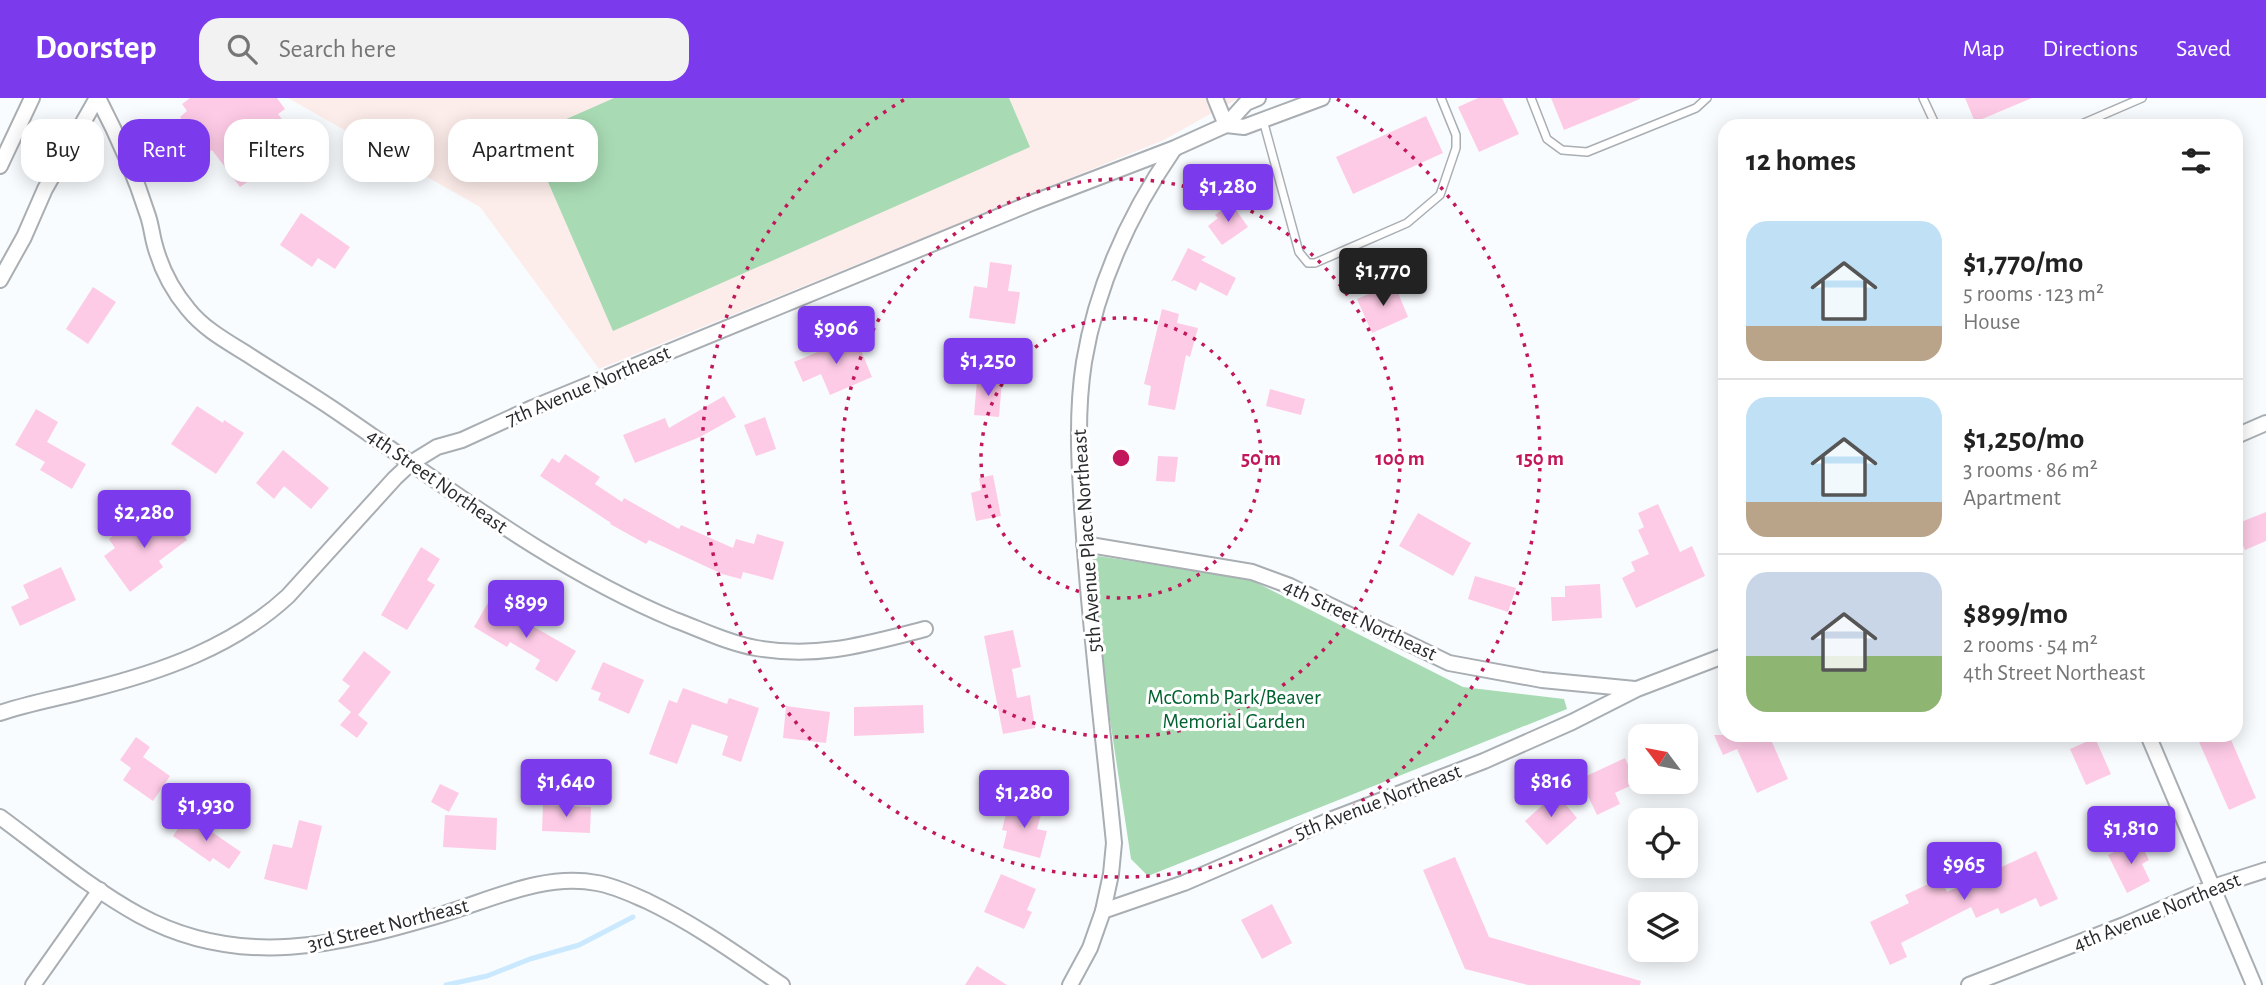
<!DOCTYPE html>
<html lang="en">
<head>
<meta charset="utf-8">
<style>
	body { margin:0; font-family:"Alegreya Sans",sans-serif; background:#f2f2f2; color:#222; height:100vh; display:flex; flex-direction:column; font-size:26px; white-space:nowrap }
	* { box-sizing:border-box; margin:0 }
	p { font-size:23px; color:#767676 }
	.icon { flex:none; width:38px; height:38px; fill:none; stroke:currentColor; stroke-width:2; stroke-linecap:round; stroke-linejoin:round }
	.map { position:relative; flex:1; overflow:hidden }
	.drawer { position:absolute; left:1718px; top:21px; width:525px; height:623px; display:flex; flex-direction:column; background:#fff; border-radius:21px; box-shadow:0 4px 18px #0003 }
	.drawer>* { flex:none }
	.top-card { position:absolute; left:21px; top:21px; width:665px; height:63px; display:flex; gap:14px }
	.needle { width:46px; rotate:302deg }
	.controls { position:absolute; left:1628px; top:626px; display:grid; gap:14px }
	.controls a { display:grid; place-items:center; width:70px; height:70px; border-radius:14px; background:#fff; box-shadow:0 4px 18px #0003; font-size:35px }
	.price { position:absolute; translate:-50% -60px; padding:0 16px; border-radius:7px; background:#7c3aed; color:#fff; font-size:23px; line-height:46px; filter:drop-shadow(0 2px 4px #0008) }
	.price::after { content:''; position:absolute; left:50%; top:42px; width:21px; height:16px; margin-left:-10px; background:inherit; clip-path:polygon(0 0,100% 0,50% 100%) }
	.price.current { background:#222; color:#fff }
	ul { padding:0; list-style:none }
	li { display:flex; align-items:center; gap:21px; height:175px; padding:0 28px }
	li+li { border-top:2px solid #e0e0e0 }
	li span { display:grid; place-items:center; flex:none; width:196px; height:140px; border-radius:21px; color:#555 }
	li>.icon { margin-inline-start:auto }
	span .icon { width:84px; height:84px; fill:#fffc; stroke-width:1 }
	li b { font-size:30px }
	h2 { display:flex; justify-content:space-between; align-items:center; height:84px; padding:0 28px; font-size:30px }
	.tag { padding:0 24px; border-radius:21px; background:#fff; box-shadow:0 4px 18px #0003; font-size:24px; line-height:63px }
	.tag.current { background:#7c3aed; color:#fff }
	header { display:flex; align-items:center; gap:42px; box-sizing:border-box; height:98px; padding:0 35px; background:#7c3aed; color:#fff }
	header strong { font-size:33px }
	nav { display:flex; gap:38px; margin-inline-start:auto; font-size:24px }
	.search { width:490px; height:63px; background:#f2f2f2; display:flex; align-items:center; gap:18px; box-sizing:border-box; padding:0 24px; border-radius:21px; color:#767676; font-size:26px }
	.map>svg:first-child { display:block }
	.education { fill:#fdedea }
	.green { fill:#a8dbb4 }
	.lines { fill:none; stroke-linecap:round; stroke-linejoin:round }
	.stream { stroke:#cae9ff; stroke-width:5 }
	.building { fill:#fecbe6 }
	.service-casing { stroke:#a9aeb3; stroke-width:10 }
	.minor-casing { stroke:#a9aeb3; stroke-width:18 }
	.service { stroke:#fff; stroke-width:7 }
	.minor { stroke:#fff; stroke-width:14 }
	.ring { fill:none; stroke:#c2185b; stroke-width:3.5; stroke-dasharray:3.5 7 }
	.labels { text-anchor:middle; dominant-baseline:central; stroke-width:6; stroke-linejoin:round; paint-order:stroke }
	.street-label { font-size:21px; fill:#282a2c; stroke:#fff }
	.park-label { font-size:21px; fill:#01612f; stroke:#fff }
	.centre { fill:#c2185b; stroke:#fff; stroke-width:3.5 }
	.ring-label { font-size:21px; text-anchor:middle; font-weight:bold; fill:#c2185b; stroke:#fff; stroke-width:6; stroke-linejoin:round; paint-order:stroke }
</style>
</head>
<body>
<header>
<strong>Doorstep</strong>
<div class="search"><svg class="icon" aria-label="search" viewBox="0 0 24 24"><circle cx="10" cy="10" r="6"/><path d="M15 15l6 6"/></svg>Search here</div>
<nav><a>Map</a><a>Directions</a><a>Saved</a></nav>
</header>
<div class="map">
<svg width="2266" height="887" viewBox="0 0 2266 887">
	<rect width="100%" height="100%" fill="#f9fcff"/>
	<!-- education -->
	<polygon class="education" points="288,0 1239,0 1164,42 599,271 480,109"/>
	<!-- green -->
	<g class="green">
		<polygon points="614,0 1009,0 1030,49 613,233 528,38"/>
		<polygon points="1085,456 1249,481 1463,589 1564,601 1567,611 1148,778 1131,761"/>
	</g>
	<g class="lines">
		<!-- stream -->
		<polyline class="stream" points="446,887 487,878 530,861 579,847 633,819"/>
	</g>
	<!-- building -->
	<g class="building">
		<polygon points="190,0 277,0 285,11 278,16 284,24 243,54 259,76 240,89 212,52 191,68 170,38 185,26 180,19 187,13 182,6"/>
		<polygon points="1478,0 1502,0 1519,36 1479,54 1458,9"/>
		<polygon points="1551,0 1640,0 1640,1 1564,32"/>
		<polygon points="1965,0 2032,0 1975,24"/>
		<polygon points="1426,18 1443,55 1353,96 1336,59"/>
		<polygon points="1231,105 1248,129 1222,147 1208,128 1218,120 1215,117"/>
		<polygon points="301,115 350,149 335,171 318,160 312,169 280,147"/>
		<polygon points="1188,150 1206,159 1201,162 1236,180 1227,198 1200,184 1196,193 1174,182 1171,184"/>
		<polygon points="990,164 1012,167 1008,193 1020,194 1015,226 969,220 974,188 987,190"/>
		<polygon points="1394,185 1408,219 1372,235 1357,201"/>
		<polygon points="93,189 116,204 88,246 66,231"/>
		<polygon points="1162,211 1179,216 1177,225 1198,230 1190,259 1186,257 1175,312 1148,307 1151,288 1144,286"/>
		<polygon points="855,238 872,279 830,297 821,276 803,284 794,264"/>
		<polygon points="977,282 1002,283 999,319 974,317"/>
		<polygon points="1270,291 1305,301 1301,317 1266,308"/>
		<polygon points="724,298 736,319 700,339 635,365 623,337 665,320 669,330"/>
		<polygon points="197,308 223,325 224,322 244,335 216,376 171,346"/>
		<polygon points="36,311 58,324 47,344 86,366 72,391 40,372 45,364 15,347"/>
		<polygon points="765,319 776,351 756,358 744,327"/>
		<polygon points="283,352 329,390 311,411 284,388 274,401 256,385"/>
		<polygon points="565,356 600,379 595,386 622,404 624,400 679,431 681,427 733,450 736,441 754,446 757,436 784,444 773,482 743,474 741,481 722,476 649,442 646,446 610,426 611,425 540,378 552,360 559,365"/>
		<polygon points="1158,358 1178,359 1175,384 1156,383"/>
		<polygon points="993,377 1001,418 976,423 971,395 981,392 979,380"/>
		<polygon points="1658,406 1680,454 1692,448 1705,478 1636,510 1622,480 1635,473 1631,464 1649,456 1638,432 1644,429 1638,415"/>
		<polygon points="166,413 187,442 159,463 163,469 130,494 104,458 115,450 109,441 126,428 134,438"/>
		<polygon points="2266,414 2266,443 2245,452 2236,432 2236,426"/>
		<polygon points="1418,415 1471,445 1453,478 1399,448"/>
		<polygon points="421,449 440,461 427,482 435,487 407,532 381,517"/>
		<polygon points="61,469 76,502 20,528 11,509 29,500 23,487"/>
		<polygon points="1475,478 1516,490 1508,514 1468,501"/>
		<polygon points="1600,486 1602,520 1552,523 1551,499 1565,499 1565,488"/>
		<polygon points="489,503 576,553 557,584 535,571 540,562 510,544 507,549 474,529"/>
		<polygon points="1013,532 1021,569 1012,571 1017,600 1030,597 1035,630 1003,636 984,538"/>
		<polygon points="364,553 391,574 358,617 368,625 357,640 340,627 351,614 338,603 350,588 342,582"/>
		<polygon points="603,564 644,582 629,616 598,602 601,595 591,591"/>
		<polygon points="683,590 727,606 729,600 759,610 741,664 722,657 728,638 692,626 677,666 649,656 669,602 677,605"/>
		<polygon points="923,607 924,635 854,638 854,609"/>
		<polygon points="786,608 830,614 826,645 783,640"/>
		<polygon points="1714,637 1769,637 1788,681 1757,695 1737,651 1723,657"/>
		<polygon points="2196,637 2229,637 2256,700 2229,712"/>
		<polygon points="136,639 150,649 143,659 170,678 153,703 123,682 131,670 120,662"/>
		<polygon points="2095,640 2111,676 2086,687 2070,651"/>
		<polygon points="1625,660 1636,685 1615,695 1620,706 1597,717 1580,681"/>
		<polygon points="440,686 459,695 449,714 431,704"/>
		<polygon points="1556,695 1577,720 1547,747 1525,723"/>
		<polygon points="1017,702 1043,709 1037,731 1047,733 1040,760 1003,750 1007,733 1002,732 1007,712 1014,714"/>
		<polygon points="543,707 591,709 590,735 542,733"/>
		<polygon points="187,717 241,754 229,771 213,760 210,764 173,738"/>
		<polygon points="445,717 497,720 496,752 443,749"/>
		<polygon points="299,722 322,728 307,792 264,781 273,746 292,750"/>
		<polygon points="2139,742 2149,762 2142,766 2150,783 2127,795 2108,757"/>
		<polygon points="2036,753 2058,801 2040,809 2036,800 2001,816 1998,810 1976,820 1971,809 1901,845 1907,859 1890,867 1870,824 1909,805 1905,797 1941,780 1947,794"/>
		<polygon points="1455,759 1489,839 1641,883 1640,887 1528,887 1465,871 1423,772"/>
		<polygon points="1001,776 1036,791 1027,812 1032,814 1024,831 984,814"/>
		<polygon points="1272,806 1292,845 1262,861 1241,822"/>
		<polygon points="977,868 1007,887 965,887"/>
	</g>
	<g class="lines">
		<!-- service casing -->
		<g class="service-casing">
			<g id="service">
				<polyline points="1531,0 1547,41 1562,52 1587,54 1696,10 1707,0"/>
				<polyline points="1923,0 1936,28"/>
				<polyline points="1263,22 1299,154 1308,165 1315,165 1407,125 1440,97 1456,50 1456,37 1441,0"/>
				<polyline points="2077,28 2142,0"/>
			</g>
		</g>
		<!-- minor casing -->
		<g class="minor-casing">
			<g id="minor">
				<path d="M98,0C118,38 135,77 148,118C151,127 152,136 154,144C160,168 172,192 188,211C204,231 226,243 247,256C276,275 305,292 333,311C445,387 550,470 675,522C702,532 728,545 756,550C818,561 866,546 925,531"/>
				<polyline points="1215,0 1226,27"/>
				<polyline points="1226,27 1244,29 1322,0"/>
				<polyline points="0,68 32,0"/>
				<polyline points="0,182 24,139 45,91 97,0"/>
				<polyline points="2236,338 2266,325"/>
				<polyline points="1084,446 1252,474 1290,488 1449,565 1542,582 1635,591"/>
				<path d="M0,615C29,605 59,600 89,592C161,574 233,549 288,498L395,380L411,365L437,349L462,342L532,310L1034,104L1175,50L1226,27L1246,5L1258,0"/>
				<polyline points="2148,637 2254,887"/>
				<path d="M0,719C45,752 90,790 139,817C240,872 339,847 443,816C493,801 544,775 597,785C615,788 631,796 647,803C695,826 738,857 782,887"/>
				<path d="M1103,813L1111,776L1114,745C1104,643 1091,541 1084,439C1080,380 1075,322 1084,264C1097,186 1130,115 1174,51"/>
				<polyline points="33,887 100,792"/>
				<polyline points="1070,887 1090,850 1103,813 1184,785 1330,722 1484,663 1572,624 1637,591 1726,557"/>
				<polyline points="1969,887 2124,827 2213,789 2266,772"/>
			</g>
		</g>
		<!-- service -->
		<use href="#service" class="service"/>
		<!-- minor -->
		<use href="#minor" class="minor"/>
	</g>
	<!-- distance rings -->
	<g class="ring">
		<circle cx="1121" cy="360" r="140"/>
		<circle cx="1121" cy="360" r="279"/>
		<path d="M1337 1A419 419 0 1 1 905 1"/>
	</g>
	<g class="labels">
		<!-- street labels -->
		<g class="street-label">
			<text transform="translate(588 288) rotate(-23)">7th Avenue Northeast</text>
			<text transform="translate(437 383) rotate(35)">4th Street Northeast</text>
			<text transform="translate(1087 443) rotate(-94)">5th Avenue Place Northeast</text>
			<text transform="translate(1360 522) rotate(25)">4th Street Northeast</text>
			<text transform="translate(1378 704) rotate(-21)">5th Avenue Northeast</text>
			<text transform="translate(2157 814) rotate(-22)">4th Avenue Northeast</text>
			<text transform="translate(388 827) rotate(-14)">3rd Street Northeast</text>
		</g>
		<!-- park labels -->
		<g class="park-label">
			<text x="1234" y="599">McComb Park/Beaver<tspan x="1234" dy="24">Memorial Garden</tspan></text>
		</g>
	</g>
	<circle cx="1121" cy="360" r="10" class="centre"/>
	<g class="ring-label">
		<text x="1261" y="367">50 m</text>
		<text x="1400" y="367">100 m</text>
		<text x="1540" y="367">150 m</text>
	</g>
</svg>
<div class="controls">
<a><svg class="needle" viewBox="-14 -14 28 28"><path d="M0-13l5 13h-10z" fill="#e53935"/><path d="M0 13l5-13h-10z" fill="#767676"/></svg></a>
<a><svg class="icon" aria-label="locate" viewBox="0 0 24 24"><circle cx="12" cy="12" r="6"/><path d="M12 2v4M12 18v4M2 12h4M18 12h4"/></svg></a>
<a><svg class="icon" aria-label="layers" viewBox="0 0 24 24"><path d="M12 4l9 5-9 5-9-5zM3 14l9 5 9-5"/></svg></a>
</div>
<b class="price" style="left:1228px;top:126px">$1,280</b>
<b class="price current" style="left:1383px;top:210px">$1,770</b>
<b class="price" style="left:836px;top:268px">$906</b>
<b class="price" style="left:988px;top:300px">$1,250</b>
<b class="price" style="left:144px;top:452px">$2,280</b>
<b class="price" style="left:526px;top:542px">$899</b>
<b class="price" style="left:566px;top:721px">$1,640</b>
<b class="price" style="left:1551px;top:721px">$816</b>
<b class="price" style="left:1024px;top:732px">$1,280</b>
<b class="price" style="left:206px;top:745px">$1,930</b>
<b class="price" style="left:2131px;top:768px">$1,810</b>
<b class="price" style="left:1964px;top:804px">$965</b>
<div class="top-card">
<a class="tag">Buy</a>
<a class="tag current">Rent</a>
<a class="tag">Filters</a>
<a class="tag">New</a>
<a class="tag">Apartment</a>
</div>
<section class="drawer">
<h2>12 homes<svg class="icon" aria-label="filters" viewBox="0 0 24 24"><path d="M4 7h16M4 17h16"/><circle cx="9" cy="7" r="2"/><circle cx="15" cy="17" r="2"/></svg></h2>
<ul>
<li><span style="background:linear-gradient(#bfe0f5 75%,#b9a48a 0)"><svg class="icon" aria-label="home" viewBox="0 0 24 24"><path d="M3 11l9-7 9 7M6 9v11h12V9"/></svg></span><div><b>$1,770/mo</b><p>5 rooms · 123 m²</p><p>House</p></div></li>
<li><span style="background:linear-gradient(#bfe0f5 75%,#b9a48a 0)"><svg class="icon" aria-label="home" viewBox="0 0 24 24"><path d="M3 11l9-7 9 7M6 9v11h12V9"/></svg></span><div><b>$1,250/mo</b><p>3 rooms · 86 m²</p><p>Apartment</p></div></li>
<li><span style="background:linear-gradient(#c9d6e8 60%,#8fb573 0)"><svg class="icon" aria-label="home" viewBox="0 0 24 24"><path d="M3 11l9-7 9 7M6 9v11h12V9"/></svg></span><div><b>$899/mo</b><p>2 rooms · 54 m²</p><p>4th Street Northeast</p></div></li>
</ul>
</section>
</div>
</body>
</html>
